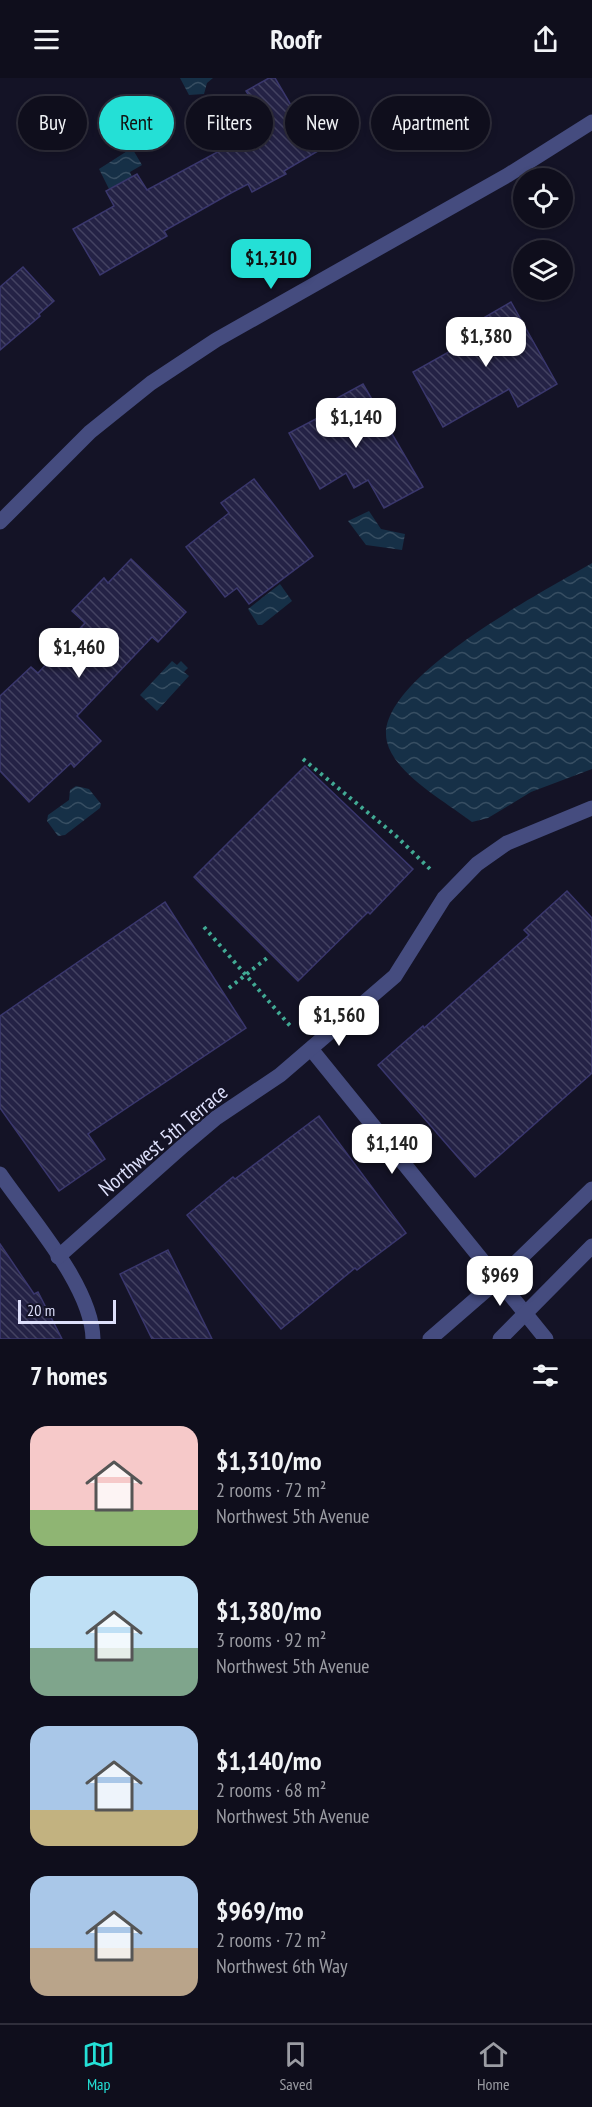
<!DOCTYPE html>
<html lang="en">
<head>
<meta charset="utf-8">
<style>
	body { margin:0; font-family:"PT Sans Narrow",sans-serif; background:#1d1c29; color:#f1f3f6; height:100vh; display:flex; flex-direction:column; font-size:22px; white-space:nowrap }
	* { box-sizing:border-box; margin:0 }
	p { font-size:20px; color:#9b9ca3 }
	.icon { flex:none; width:33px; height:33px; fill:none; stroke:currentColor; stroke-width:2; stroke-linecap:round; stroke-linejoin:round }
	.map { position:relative; height:1261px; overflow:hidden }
	.details { display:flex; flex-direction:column; background:#0f0e1c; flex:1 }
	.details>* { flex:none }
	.hud { position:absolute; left:18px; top:18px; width:556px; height:54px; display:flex; gap:12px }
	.tools { position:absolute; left:513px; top:90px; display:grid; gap:12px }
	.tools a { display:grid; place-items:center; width:60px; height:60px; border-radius:50%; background:#0f0e1c; box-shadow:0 3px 9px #0003,0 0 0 2px #2f2e3b; font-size:30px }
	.scale { position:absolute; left:18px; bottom:15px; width:98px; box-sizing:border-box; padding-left:6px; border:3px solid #dddffa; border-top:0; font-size:16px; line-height:21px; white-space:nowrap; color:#dddffa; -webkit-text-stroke:4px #141326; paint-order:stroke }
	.price { position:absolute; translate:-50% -51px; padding:0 14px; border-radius:12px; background:#fff; color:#222; font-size:20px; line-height:39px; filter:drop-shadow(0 2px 3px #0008) }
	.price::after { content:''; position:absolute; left:50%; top:36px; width:18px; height:14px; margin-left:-9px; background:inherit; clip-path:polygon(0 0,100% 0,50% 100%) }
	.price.on { background:#24e0d6; color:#111 }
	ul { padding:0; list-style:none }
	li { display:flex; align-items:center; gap:18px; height:150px; padding:0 30px }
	li span { display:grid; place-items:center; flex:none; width:168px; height:120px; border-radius:18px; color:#555 }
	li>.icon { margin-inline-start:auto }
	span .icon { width:72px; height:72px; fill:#fffc; stroke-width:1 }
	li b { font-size:26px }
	h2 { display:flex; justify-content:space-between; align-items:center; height:72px; padding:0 30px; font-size:26px }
	.pill { padding:0 21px; border-radius:27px; background:#0f0e1c; box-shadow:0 3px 9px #0003,0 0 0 2px #2f2e3b; font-size:21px; line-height:54px }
	.pill.on { background:#24e0d6; color:#111 }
	header { display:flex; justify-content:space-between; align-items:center; height:78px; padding:0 30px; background:#0f0e1c; font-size:27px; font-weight:600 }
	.menu { display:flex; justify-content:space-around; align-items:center; height:84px; border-top:2px solid #2f2e3b; background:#0f0e1c; font-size:16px; color:#9b9ca3 }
	.menu a { display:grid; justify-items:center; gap:3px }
	.menu .on { color:#24e0d6 }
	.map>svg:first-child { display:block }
	.water { fill:url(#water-waves) }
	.building { fill:url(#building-back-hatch); stroke:#3a376d; stroke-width:1.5 }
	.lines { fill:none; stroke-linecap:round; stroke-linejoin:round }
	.path { stroke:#41aa94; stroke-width:4; stroke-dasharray:3 4.5; stroke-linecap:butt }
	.minor { stroke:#454c7f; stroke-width:15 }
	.labels { text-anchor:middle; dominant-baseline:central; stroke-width:4.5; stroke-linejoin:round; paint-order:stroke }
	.street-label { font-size:21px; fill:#dddffa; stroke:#141326 }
</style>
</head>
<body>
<header><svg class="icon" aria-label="menu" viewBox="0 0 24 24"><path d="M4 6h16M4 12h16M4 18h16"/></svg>Roofr<svg class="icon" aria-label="share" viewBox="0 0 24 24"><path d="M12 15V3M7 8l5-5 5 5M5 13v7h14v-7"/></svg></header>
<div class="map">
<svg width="592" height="1261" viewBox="0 0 592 1261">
	<defs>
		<pattern id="water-waves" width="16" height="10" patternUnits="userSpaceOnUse" patternTransform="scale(1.5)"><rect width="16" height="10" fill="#163047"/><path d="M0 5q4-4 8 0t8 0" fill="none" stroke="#374e62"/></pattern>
		<pattern id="building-back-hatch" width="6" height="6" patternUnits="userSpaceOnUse" patternTransform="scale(1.5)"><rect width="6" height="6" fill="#242245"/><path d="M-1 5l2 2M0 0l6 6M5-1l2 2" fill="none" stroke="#434261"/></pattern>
	</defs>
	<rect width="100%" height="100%" fill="#141326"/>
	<!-- water -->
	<g class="water">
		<polygon points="180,0 213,0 207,5 204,16 189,17"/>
		<polygon points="132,70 142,87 130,94 132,99 109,111 99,91"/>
		<polygon points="369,433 381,451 405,456 402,472 366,467 348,443"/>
		<path d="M592,485V691L531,714L488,740L472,744C446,724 395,696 387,664C371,602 547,512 592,485Z"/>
		<polygon points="280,506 292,523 262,547 258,547 248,531"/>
		<polygon points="172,583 177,587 181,583 188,590 184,594 189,598 157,633 140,617"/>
		<polygon points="76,708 89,711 101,726 100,730 65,757 58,758 47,743 48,737 69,722 70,712"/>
	</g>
	<!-- building -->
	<g class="building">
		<polygon points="269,0 275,0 318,73 284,93 286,96 252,114 248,106 231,115 164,153 167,158 100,197 73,151 114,128 106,113 137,96 147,112 225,70 214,51 255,27 246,13"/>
		<polygon points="23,189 54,223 39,236 40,238 0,272 0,209"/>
		<polygon points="511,224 557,306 518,329 509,311 443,349 413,294 479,257 473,246"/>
		<polygon points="363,306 423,409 384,430 368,402 354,410 346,395 320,411 289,355 331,333 328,325"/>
		<polygon points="254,401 313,478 249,526 237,510 225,519 186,469 229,435 221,425"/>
		<polygon points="131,481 186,534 158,564 152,559 77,638 101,663 74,689 71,685 29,724 0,693 0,618 31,589 38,595 85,545 72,533 104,500 108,505"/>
		<polygon points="305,688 413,791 370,836 368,834 298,903 194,799"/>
		<polygon points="567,813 592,840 592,995 475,1099 378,987 423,948 424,950 529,857 524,852"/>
		<polygon points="165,824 246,950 88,1056 105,1081 59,1113 0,1030 0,938"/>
		<polygon points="319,1038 406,1155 357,1192 355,1190 281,1251 187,1137 233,1099 235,1101"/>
		<polygon points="0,1166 34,1216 38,1214 62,1261 0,1261"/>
		<polygon points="168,1172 212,1261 152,1261 120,1196"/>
	</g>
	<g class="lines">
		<!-- path -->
		<g class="path">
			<polyline points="303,681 395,757 431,792"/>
			<polyline points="204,849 292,950"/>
			<polyline points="229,910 267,880"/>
		</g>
		<!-- minor -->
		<g class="minor">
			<polyline points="0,444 90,354 151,305 216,262 508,97 592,44"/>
			<polyline points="311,971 546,1261"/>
			<path d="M0,1096C30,1140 92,1208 93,1261"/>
			<polyline points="58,1179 184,1067 216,1040 280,997 395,898 444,820 477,786 507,765 592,730"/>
			<polyline points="430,1261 499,1201 592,1111"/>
			<polyline points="500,1261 592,1168"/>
		</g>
	</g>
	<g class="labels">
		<!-- street labels -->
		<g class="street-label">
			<text transform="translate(163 1062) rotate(-40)">Northwest 5th Terrace</text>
		</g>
	</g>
</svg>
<div class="tools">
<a><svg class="icon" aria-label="locate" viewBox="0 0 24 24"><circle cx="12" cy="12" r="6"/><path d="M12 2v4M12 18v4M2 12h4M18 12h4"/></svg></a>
<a><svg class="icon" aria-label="layers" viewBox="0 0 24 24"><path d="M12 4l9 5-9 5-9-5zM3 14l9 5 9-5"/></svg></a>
</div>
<div class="scale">20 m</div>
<b class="price on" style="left:271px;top:212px">$1,310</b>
<b class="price" style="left:486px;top:290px">$1,380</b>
<b class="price" style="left:356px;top:371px">$1,140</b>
<b class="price" style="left:79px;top:601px">$1,460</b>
<b class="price" style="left:339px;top:969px">$1,560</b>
<b class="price" style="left:392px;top:1097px">$1,140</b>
<b class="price" style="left:500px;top:1229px">$969</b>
<div class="hud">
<a class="pill">Buy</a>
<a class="pill on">Rent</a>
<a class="pill">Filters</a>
<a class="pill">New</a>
<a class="pill">Apartment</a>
</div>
</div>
<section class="details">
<h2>7 homes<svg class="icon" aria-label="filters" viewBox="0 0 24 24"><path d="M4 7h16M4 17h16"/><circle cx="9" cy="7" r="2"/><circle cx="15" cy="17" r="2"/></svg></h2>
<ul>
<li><span style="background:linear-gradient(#f6c9c9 70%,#8fb573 0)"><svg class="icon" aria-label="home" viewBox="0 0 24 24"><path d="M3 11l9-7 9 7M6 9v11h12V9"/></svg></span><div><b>$1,310/mo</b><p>2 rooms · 72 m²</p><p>Northwest 5th Avenue</p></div></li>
<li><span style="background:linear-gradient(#bfe0f5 60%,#7fa58c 0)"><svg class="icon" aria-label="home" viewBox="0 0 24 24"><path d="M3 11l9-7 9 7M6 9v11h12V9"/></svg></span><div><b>$1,380/mo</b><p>3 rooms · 92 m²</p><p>Northwest 5th Avenue</p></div></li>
<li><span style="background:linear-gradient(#a9c7e8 70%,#c2b280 0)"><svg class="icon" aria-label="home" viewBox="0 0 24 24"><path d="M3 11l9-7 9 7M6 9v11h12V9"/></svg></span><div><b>$1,140/mo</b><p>2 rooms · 68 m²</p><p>Northwest 5th Avenue</p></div></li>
<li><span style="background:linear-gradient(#a9c7e8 60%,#b9a48a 0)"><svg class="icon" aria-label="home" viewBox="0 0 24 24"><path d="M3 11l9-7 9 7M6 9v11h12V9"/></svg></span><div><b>$969/mo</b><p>2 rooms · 72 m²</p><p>Northwest 6th Way</p></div></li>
</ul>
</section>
<nav class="menu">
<a class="on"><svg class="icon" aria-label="map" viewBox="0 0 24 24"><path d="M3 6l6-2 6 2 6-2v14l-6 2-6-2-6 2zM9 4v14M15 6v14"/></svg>Map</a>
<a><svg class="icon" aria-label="saved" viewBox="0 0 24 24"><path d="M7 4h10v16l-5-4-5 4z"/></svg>Saved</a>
<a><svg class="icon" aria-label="home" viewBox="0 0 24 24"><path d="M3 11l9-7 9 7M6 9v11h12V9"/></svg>Home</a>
</nav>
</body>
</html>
